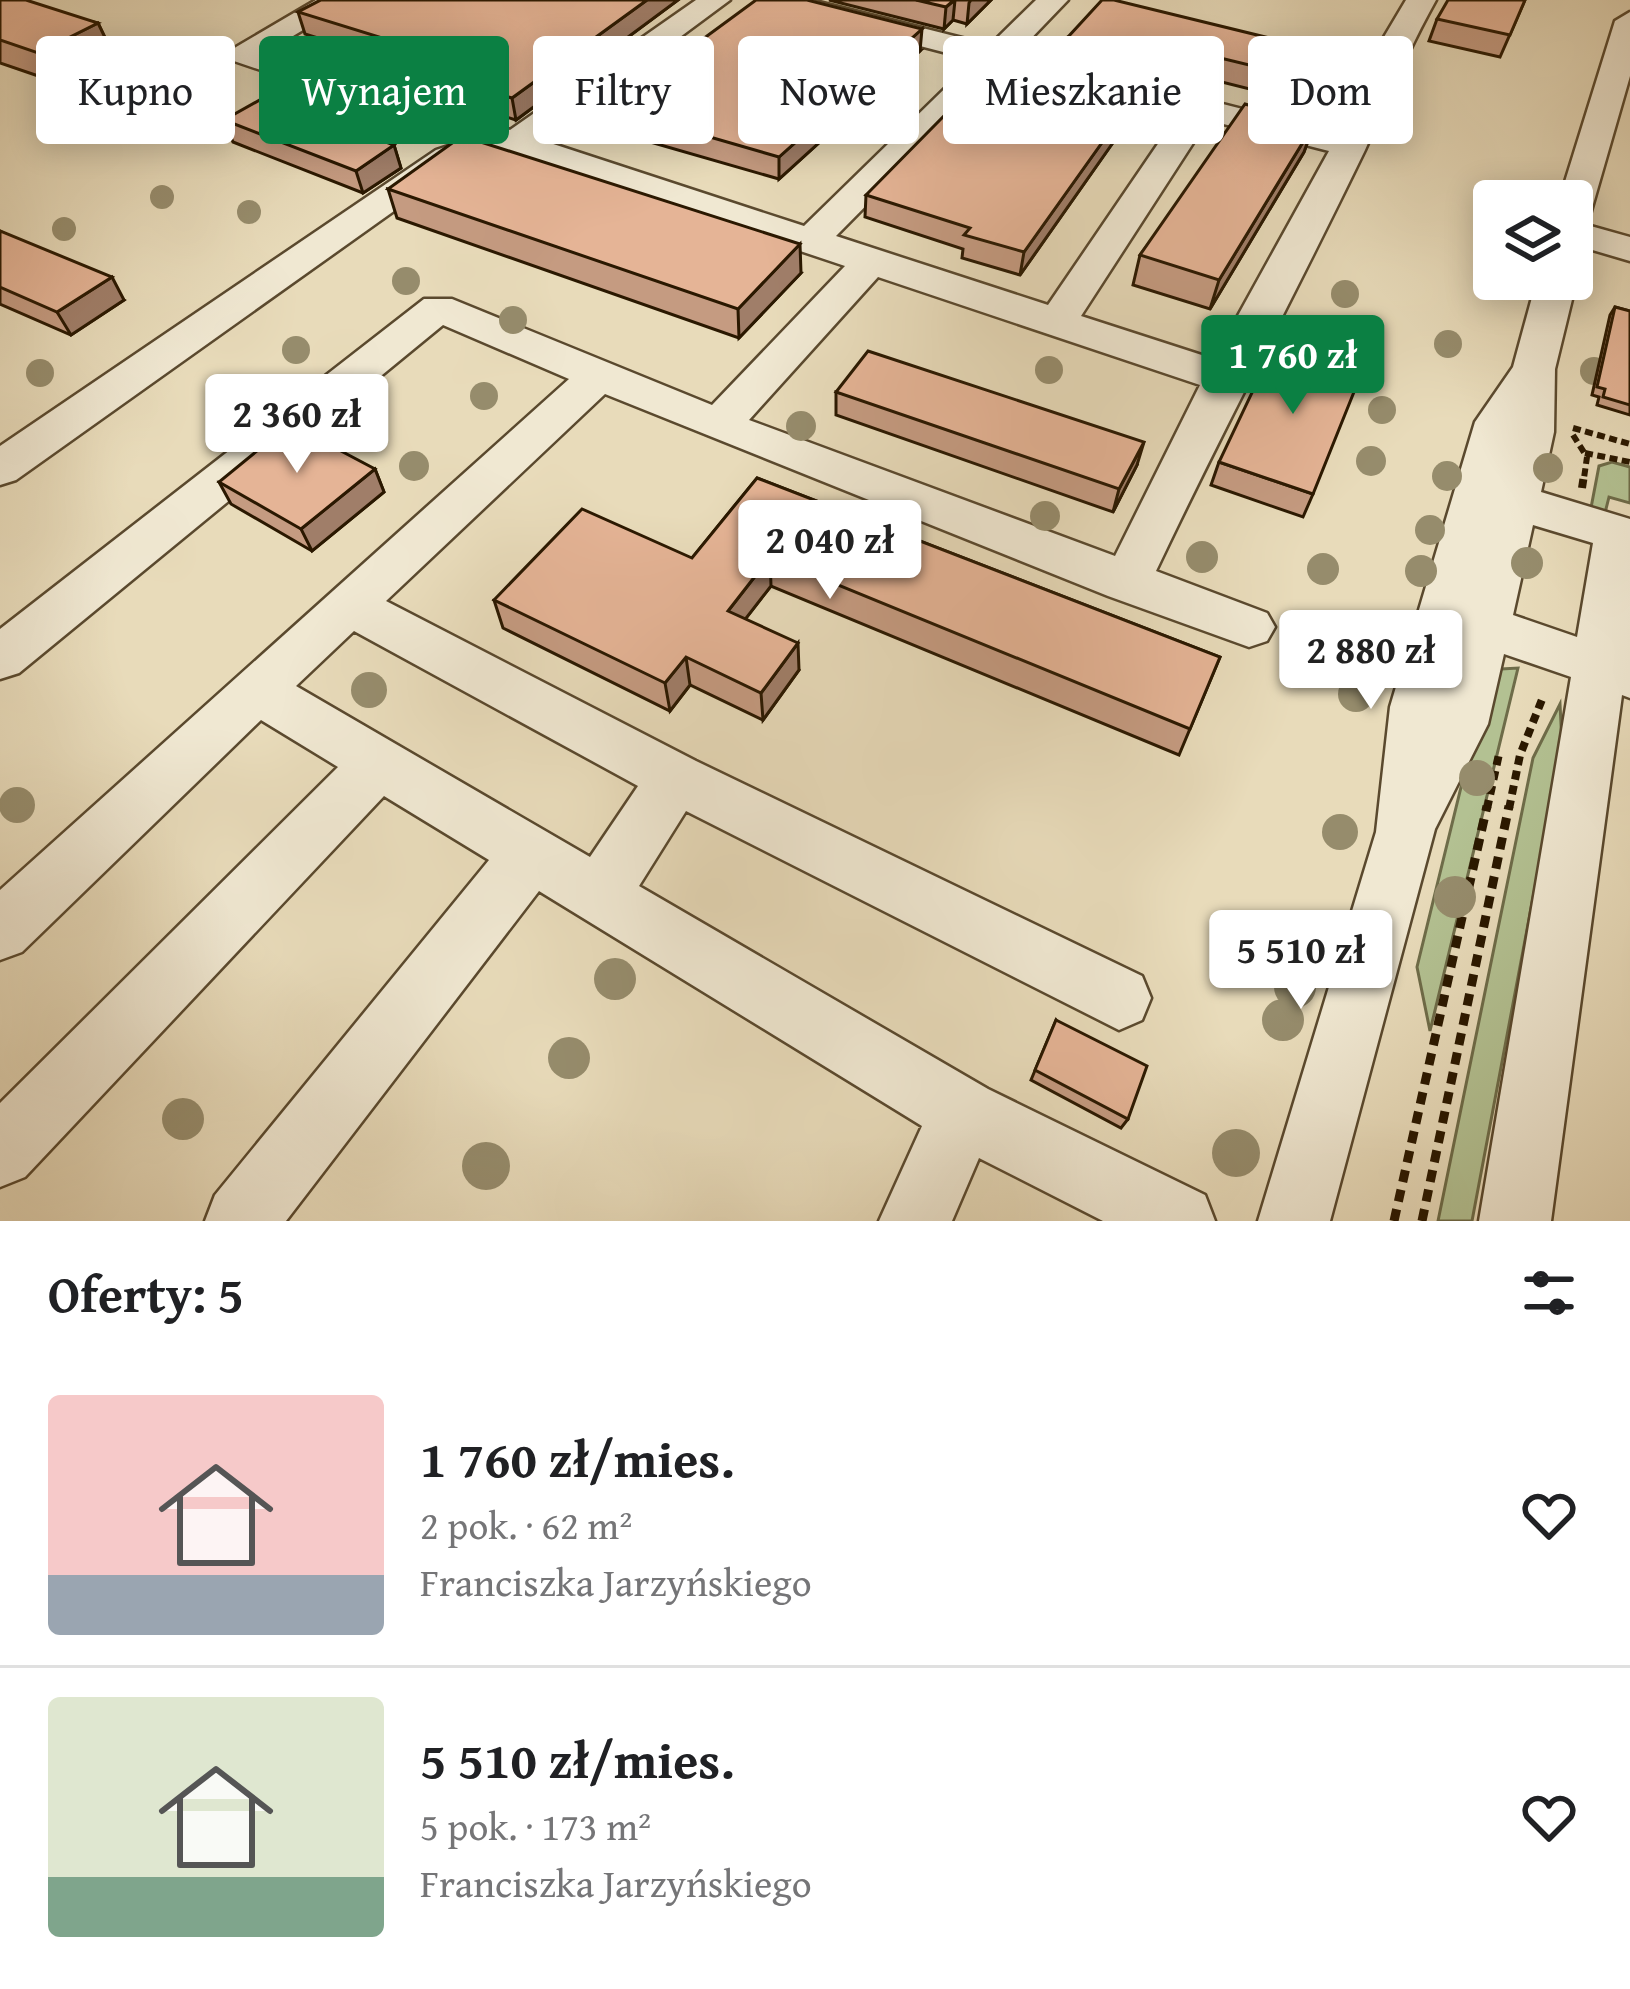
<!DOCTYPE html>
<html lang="pl">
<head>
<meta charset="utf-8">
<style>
	body { margin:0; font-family:"Gentium Book Plus",serif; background:#f6f6f6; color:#202124; height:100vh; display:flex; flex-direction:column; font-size:45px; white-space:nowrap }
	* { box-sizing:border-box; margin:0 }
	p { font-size:39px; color:#757577 }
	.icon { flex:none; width:66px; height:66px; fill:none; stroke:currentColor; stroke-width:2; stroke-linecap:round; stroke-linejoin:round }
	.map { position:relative; height:1221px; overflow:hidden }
	.drawer { display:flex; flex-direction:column; background:#fff; flex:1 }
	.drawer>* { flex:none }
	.banner { position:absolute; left:36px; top:36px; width:1560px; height:108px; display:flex; gap:24px }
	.buttons { position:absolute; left:1473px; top:180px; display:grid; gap:24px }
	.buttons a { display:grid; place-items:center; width:120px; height:120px; border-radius:12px; background:#fff; box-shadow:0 6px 30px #0003; font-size:60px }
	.price { position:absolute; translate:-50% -102px; padding:0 27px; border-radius:12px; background:#fff; color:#222; font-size:39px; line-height:78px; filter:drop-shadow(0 3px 6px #0008) }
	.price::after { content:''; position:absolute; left:50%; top:72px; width:36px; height:27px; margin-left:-18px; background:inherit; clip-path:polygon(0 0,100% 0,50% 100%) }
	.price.on { background:#0b8043; color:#fff }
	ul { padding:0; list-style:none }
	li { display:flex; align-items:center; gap:36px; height:300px; padding:0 48px }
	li+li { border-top:3px solid #e0e0e0 }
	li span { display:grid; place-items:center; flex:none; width:336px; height:240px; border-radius:12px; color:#555 }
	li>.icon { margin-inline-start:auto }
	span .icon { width:144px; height:144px; fill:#fffc; stroke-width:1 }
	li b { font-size:51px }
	h2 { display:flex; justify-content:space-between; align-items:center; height:144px; padding:0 48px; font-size:51px }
	.pill { padding:0 42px; border-radius:12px; background:#fff; box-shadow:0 6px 30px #0003; font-size:42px; line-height:108px }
	.pill.on { background:#0b8043; color:#fff }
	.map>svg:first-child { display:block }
	.green { fill:#b3c192; stroke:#6e6c49; stroke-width:3 }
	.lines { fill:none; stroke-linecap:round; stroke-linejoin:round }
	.minor-casing { stroke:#5a492e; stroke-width:5 }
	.path-far2 { stroke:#2a1800; stroke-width:6; stroke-dasharray:8 4.5; stroke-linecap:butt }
	.path-far1 { stroke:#2a1800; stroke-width:8; stroke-dasharray:9 6; stroke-linecap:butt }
	.path { stroke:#2a1800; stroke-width:9; stroke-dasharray:12 8; stroke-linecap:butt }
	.minor { fill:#f0e8d2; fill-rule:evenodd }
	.tree { fill:#968c6c }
	.wall { fill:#c59b81; stroke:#2a1800; stroke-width:3 }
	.shaded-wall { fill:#a07e69; stroke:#2a1800; stroke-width:3 }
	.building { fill:#e5b496; stroke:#2a1800; stroke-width:3 }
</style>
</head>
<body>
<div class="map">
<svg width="1630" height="1221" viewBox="0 0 1630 1221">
	<rect width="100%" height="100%" fill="#e8dbba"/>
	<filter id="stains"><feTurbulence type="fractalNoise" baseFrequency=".00167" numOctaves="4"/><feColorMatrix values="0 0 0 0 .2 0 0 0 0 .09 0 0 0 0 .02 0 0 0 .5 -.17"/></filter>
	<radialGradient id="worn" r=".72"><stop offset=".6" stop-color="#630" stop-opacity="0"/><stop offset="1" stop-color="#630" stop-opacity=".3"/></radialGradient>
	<!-- green -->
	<g class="green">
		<polygon points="1612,462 1630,467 1630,503 1609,497 1604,517 1590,513 1599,466"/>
		<polygon points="1518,668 1430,1031 1417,967 1487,681 1501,669"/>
		<polygon points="1560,704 1562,744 1472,1221 1438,1221 1533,758"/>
	</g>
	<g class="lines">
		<!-- minor casing -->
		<g class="minor-casing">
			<g id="minor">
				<path d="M316,0H353L268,51L510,130L696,0H730L541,140L804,226L974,60L766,6L761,0H811L990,45L1036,0H1068L1018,52L1337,133L1362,74L1406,0H1436C1407,52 1389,97 1365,150C1297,291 1223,429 1156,571L1267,613L1275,627L1267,641L1249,647L1108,596L605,394L386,601L696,761L1142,976L1151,998L1142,1020L1119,1030L686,811L639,886L988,1089L1205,1195L1215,1221H1103L979,1158L952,1221H879L922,1126L539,891L286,1221H205L215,1195L489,860L384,796L25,1177L0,1187V1103L338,767L261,720L22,952L0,960V890L569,379L443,325L19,673L0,679V629L424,299H452L712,405L845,266L231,60L226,53ZM1003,67L1179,113L1048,305L836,236ZM1208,120L1329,151L1214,359L1081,316ZM878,277L1200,385L1115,556L749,420ZM354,631L638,786L590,857L296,686Z"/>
				<polygon points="1630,12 1630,76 1587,225 1630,237 1630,261 1572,244 1572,201 1559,201 1615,21"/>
				<polygon points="448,146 460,150 466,157 460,164 16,480 0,485 0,446 436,150"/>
				<path d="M1572,272L1577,279L1555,369L1554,432L1541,492L1630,519V698L1622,695L1551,1221H1479L1571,677L1504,654L1488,724L1435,829L1330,1221H1258L1376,832L1390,707L1475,422L1513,367L1537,279H1572ZM1533,525L1593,543L1577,637L1513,615Z"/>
			</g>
		</g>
		<!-- path-far2 -->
		<g class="path-far2">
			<polyline points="1573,428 1630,444"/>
			<polyline points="1573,435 1587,457 1584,478"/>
			<polyline points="1585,453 1630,462"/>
		</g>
		<!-- path-far1 -->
		<g class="path-far1">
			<polyline points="1582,488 1584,475"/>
			<polyline points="1487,809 1499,754"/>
			<polyline points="1509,809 1520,755 1543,697"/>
		</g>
		<!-- path -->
		<g class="path">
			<polyline points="1394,1221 1487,806"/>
			<polyline points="1422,1221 1509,806"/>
		</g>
		<!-- minor -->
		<use href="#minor" class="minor"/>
	</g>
	<!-- trees -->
	<g class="tree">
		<circle cx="162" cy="197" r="12"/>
		<circle cx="249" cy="212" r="12"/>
		<circle cx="64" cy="229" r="12"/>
		<circle cx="406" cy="281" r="14"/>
		<circle cx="1345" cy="294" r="14"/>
		<circle cx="513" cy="320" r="14"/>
		<circle cx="1448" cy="344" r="14"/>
		<circle cx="296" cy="350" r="14"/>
		<circle cx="1049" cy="370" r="14"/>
		<circle cx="1594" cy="371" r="14"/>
		<circle cx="40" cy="373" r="14"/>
		<circle cx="484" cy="396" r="14"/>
		<circle cx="1382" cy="410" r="14"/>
		<circle cx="801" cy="426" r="15"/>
		<circle cx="1371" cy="461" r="15"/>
		<circle cx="414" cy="466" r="15"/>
		<circle cx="1548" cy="468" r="15"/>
		<circle cx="1447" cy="476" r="15"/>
		<circle cx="1045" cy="516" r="15"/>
		<circle cx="1430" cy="530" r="15"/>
		<circle cx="1202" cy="557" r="16"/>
		<circle cx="1527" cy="563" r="16"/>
		<circle cx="1323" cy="569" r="16"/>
		<circle cx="1421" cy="571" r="16"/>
		<circle cx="1399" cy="634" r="16"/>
		<circle cx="369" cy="690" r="18"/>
		<circle cx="1356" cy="694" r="18"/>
		<circle cx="1477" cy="778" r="18"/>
		<circle cx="17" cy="805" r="18"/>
		<circle cx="1340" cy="832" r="18"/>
		<circle cx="1455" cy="897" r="21"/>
		<circle cx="1298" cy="950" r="21"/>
		<circle cx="615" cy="979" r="21"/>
		<circle cx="1295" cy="987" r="21"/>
		<circle cx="1283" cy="1020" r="21"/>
		<circle cx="569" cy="1058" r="21"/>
		<circle cx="183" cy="1119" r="21"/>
		<circle cx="1236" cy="1153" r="24"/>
		<circle cx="486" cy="1166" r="24"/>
	</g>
	<!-- wall -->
	<g class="wall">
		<polygon points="0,0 98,23 111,50 53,81 0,63"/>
		<polygon points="321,0 678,0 516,120 474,107 468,85 305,34 298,12"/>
		<polygon points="829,0 991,0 967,24 953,20 944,29"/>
		<polygon points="1525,0 1500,57 1429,41 1437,19"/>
		<polygon points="1068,37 1343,56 1336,78 1310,121 1281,114 1314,124 1304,152 1210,309 1133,285 1140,255 1254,106 1258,91 1166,68 1156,82 1064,59"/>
		<polygon points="920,51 779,179 612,131 609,108"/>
		<polygon points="1138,107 1020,275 962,258 963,249 865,217 866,195"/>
		<polygon points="224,120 394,145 401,168 363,193 233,142"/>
		<polygon points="388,189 801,273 739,338 397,218"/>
		<polygon points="0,231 124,300 71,335 0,304"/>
		<polygon points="1615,307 1630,311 1630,415 1597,405 1599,397 1592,395 1610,315"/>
		<polygon points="836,392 1137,465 1113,512 836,415"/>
		<polygon points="1219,462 1313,494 1303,517 1211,485"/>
		<polygon points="375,469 384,492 312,551 231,504 219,482"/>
		<polygon points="757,478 1220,657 1179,755 771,586 745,619 799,670 763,720 690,685 670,711 503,628 494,600 692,558"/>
		<polygon points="1056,1020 1128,1119 1121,1128 1031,1080"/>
	</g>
	<!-- shaded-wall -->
	<g class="shaded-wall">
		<polygon points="647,0 678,0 516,120 512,98"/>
		<polygon points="955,0 953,20 944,29 946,7"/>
		<polygon points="971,0 991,0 967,24 969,3"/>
		<polygon points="98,23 111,50 53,81 38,53"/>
		<polygon points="922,29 920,51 779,179 779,157"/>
		<polygon points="1171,46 1166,68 1156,82 1161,60"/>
		<polygon points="1343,56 1336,78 1310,121 1317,99"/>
		<polygon points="1143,85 1138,107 1020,275 1024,252"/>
		<polygon points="1314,124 1304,152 1210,309 1219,280"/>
		<polygon points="394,145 401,168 363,193 356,171"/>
		<polygon points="800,244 801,273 739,338 738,309"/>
		<polygon points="112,277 124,300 71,335 57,312"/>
		<polygon points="1144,442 1137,465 1113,512 1119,489"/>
		<polygon points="375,469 384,492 312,551 301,529"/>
		<polygon points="770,557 771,586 730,639 728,611"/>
		<polygon points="798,643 799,670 763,720 761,693"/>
		<polygon points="686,657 690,685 670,711 665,683"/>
	</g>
	<!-- building -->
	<g class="building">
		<polygon points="0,0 26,0 98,23 38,53 0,40"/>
		<polygon points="321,0 647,0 512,98 468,85 489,71 298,12"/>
		<polygon points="756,0 807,0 922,29 779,157 609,108"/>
		<polygon points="916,0 954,0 946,7"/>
		<polygon points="1102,0 1114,0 1343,56 1317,99 1260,85 1270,70 1171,46 1161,60 1068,37"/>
		<polygon points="1448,0 1525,0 1510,35 1437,19"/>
		<polygon points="1005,54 1043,64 1047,60 1143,85 1024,252 964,235 970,228 866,195"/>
		<polygon points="265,97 394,145 356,171 224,120"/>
		<polygon points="1245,104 1314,124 1219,280 1140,255"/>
		<polygon points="462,136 800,244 738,309 388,189"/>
		<polygon points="0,231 112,277 57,312 0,287"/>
		<polygon points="1615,307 1630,311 1630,405 1603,397 1605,389 1597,387"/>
		<polygon points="1277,340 1364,367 1313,494 1219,462"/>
		<polygon points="868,351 1144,442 1119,489 836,392"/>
		<polygon points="290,424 375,469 301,529 219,482"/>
		<polygon points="757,478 1220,657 1190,729 770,557 728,611 798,643 761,693 686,657 665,683 494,600 582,509 692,558"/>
		<polygon points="1056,1020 1147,1066 1128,1119 1035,1070"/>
	</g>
	<rect width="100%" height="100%" filter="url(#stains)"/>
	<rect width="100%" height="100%" fill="url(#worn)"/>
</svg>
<div class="buttons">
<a><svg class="icon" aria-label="layers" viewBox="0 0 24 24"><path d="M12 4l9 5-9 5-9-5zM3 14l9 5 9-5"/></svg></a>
</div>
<b class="price on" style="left:1293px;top:417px">1 760 zł</b>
<b class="price" style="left:297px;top:476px">2 360 zł</b>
<b class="price" style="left:830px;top:602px">2 040 zł</b>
<b class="price" style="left:1371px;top:712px">2 880 zł</b>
<b class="price" style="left:1301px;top:1012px">5 510 zł</b>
<div class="banner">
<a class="pill">Kupno</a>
<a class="pill on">Wynajem</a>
<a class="pill">Filtry</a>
<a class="pill">Nowe</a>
<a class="pill">Mieszkanie</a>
<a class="pill">Dom</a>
</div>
</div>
<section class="drawer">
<h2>Oferty: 5<svg class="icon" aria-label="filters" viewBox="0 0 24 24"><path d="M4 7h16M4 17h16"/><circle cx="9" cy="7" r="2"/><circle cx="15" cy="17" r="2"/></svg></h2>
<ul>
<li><span style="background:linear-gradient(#f6c9c9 75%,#9aa5b1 0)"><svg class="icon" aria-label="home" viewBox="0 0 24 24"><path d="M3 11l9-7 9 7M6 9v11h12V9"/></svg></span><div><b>1 760 zł/mies.</b><p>2 pok. · 62 m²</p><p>Franciszka Jarzyńskiego</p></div><svg class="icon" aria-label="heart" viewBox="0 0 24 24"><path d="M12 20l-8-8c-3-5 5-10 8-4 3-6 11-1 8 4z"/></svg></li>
<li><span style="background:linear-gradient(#dfe7d0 75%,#7fa58c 0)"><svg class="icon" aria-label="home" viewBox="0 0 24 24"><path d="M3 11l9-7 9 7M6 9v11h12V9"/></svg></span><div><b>5 510 zł/mies.</b><p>5 pok. · 173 m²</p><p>Franciszka Jarzyńskiego</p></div><svg class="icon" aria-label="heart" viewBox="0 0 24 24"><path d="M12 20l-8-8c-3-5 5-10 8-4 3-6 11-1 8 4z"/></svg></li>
</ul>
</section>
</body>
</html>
